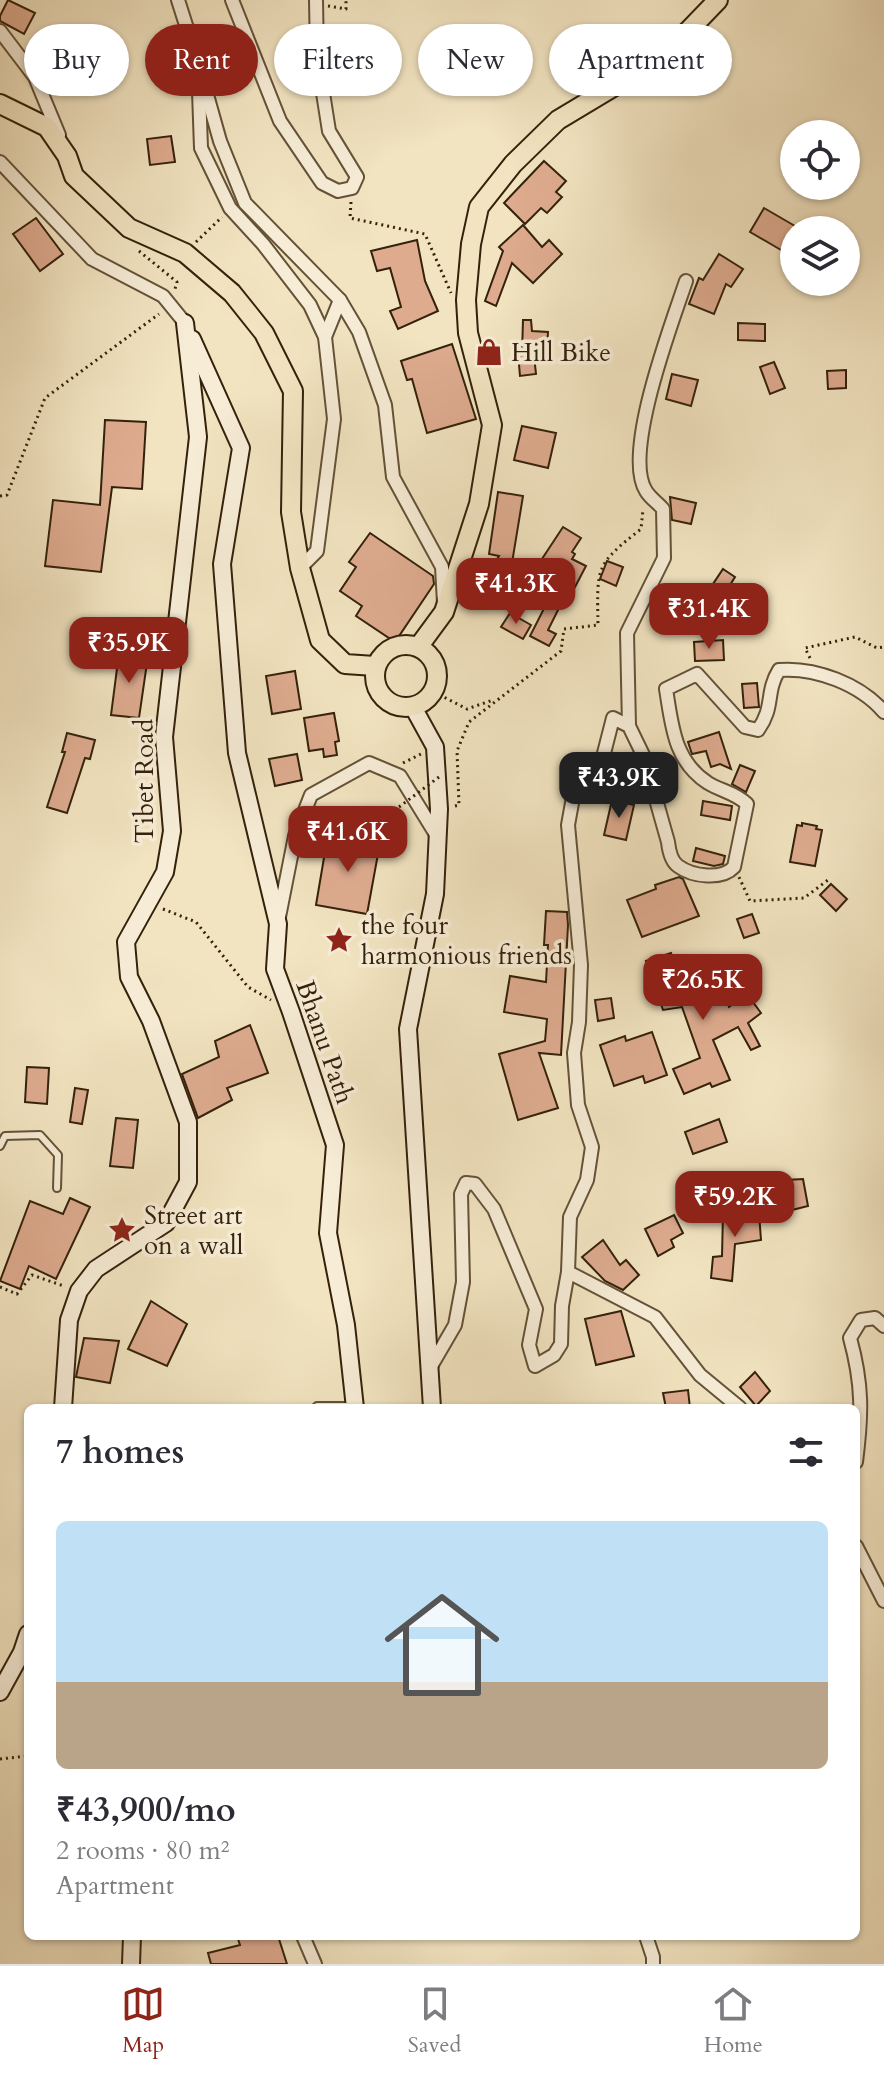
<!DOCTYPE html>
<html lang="en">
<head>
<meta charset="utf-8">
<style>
	body { margin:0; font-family:Cardo,serif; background:#f2f2f3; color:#2b2b33; height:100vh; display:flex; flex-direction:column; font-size:30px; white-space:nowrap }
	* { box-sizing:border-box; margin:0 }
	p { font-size:26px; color:#7c7c81 }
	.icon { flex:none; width:44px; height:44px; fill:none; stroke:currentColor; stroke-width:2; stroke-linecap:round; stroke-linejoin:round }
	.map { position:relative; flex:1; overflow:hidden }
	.details { position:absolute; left:24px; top:1404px; width:836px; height:536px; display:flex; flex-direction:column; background:#fff; border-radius:12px; box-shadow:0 2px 6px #0004 }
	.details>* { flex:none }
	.top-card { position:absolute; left:24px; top:24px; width:836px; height:72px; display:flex; gap:16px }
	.tools { position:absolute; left:780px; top:120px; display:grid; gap:16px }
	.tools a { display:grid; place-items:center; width:80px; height:80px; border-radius:50%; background:#fff; box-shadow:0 2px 6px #0004; font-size:40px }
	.price { position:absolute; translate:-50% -68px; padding:0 18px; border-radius:16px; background:#8f2418; color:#fff; font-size:26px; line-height:52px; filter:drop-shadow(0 2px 4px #0008) }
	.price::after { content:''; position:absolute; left:50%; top:48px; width:24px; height:18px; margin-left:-12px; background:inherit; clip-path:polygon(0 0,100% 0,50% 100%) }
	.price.selected { background:#222; color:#fff }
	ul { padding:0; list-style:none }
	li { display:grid; align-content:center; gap:16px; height:424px; padding:0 32px }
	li+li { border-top:2px solid #e1e1e2 }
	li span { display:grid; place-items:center; height:248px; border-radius:12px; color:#555 }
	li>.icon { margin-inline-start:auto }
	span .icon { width:144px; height:144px; fill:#fffc; stroke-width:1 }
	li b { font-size:34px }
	h2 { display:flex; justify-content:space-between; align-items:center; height:96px; padding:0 32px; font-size:34px }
	.chip { padding:0 28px; border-radius:36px; background:#fff; box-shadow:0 2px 6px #0004; font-size:28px; line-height:72px }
	.chip.selected { background:#8f2418; color:#fff }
	.dock { display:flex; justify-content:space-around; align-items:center; height:112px; border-top:2px solid #e1e1e2; background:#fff; font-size:22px; color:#7c7c81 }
	.dock a { display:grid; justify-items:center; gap:4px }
	.dock .selected { color:#8f2418 }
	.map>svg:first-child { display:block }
	.building { fill:#deab8f; stroke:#34210b; stroke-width:2 }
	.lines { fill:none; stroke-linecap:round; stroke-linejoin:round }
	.lane-casing { stroke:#645238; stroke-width:10 }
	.street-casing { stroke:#645238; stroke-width:16 }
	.secondary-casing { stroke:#34210b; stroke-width:20 }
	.primary-casing { stroke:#34210b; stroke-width:22 }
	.path { stroke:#34210b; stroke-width:3; stroke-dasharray:2 4; stroke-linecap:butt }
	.lane { stroke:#f7edd7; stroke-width:6 }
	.street { stroke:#f7edd7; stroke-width:12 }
	.secondary { stroke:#f7edd7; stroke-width:16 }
	.primary { stroke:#f2e4c1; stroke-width:18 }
	.path-bridge { stroke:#34210b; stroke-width:3; stroke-dasharray:2 4; stroke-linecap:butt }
	.labels { text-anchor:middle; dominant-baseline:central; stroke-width:7; stroke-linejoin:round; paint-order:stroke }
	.poi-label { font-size:26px; fill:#34210b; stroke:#f7edd7; text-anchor:start }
	.street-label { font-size:26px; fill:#34210b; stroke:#f7edd7 }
</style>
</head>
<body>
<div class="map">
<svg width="884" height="1964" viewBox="0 0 884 1964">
	<rect width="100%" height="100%" fill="#f2e4c1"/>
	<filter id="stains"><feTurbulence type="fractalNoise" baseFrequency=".0025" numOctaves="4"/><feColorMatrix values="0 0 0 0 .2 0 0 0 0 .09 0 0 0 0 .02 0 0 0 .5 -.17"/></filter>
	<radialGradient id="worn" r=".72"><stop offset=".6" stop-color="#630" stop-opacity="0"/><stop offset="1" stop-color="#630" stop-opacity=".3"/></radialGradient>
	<!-- building -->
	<g class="building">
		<polygon points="8,0 35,13 24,34 0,21 0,16"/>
		<polygon points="171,136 175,162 150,165 147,139"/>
		<polygon points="544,161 566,181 556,192 562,197 547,213 541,208 525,224 504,203"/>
		<polygon points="764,208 795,226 781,250 750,232"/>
		<polygon points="36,218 63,254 40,271 13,234"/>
		<polygon points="523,225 542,247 549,240 562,254 533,283 512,263 496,306 485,301 503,251 499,247"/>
		<polygon points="417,240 425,281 438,311 398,329 390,311 401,307 390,268 377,271 371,251"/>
		<polygon points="719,254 743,269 731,287 726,284 714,314 689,304 699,278 703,280"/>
		<polygon points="523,320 531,320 532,331 548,332 547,348 533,347 536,374 520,376 518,353 522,353"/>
		<polygon points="738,323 765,324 765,341 738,340"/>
		<polygon points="452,344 476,419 427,433 412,379 407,380 401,361"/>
		<polygon points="774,362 785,388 770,394 760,367"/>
		<polygon points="846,370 846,388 828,389 827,371"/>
		<polygon points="672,374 698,380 691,406 666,399"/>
		<polygon points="105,420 146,422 142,489 112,487 101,572 45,566 53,500 100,505"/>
		<polygon points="522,426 556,433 548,468 514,460"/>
		<polygon points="498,492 523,496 511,569 527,578 513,602 482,584 499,556 489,554"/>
		<polygon points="670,497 696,503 691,524 672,520"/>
		<polygon points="563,527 581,538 572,552 575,554 572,559 586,566 575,587 571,584 548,630 556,634 549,646 530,636 559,579 538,565"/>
		<polygon points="370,533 433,576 434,584 395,642 356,616 362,606 340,591 356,567 349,562"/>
		<polygon points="607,561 623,567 616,586 600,579"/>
		<polygon points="723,569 735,577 720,601 707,593"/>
		<polygon points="510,613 531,625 523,639 501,627"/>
		<polygon points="723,640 724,660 695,661 694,642"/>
		<polygon points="119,653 148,656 139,718 111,715"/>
		<polygon points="295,671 301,709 272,714 266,676"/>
		<polygon points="757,683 759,707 744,708 742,684"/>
		<polygon points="334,713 339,741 335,742 337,755 324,757 323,749 309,751 304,718"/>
		<polygon points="719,732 731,769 720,764 711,767 706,751 692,754 688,742"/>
		<polygon points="67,733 95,740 90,759 85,758 67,813 47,807 65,752 62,752"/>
		<polygon points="297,754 302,780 275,786 269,759"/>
		<polygon points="740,765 755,771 746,792 732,784"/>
		<polygon points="612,800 634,805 626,840 604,835"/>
		<polygon points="703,801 732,806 730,820 701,815"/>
		<polygon points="802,823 817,826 816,829 822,830 815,866 790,862 797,825 802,826"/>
		<polygon points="328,834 380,843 367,914 316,905"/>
		<polygon points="696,848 725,856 723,864 714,866 693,861"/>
		<polygon points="679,877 683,879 699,916 642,937 627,900 656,889 655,885"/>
		<polygon points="831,884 847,899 836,911 820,895"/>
		<polygon points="546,911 567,912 568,925 561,1055 539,1053 558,1108 518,1120 499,1054 545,1041 547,1019 504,1012 510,976 546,982 548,945 544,945"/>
		<polygon points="752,914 759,933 744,938 737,919"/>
		<polygon points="671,953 684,994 720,981 729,1007 747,994 761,1013 748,1023 760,1046 751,1050 738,1027 713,1040 730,1080 712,1087 710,1083 684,1094 673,1069 700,1058 682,1007 663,1010 646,961"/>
		<polygon points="611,998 614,1018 598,1021 595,1000"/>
		<polygon points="250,1025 268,1073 227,1088 232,1100 198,1118 182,1074 219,1057 215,1041"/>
		<polygon points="652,1032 667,1075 645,1083 643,1076 614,1086 600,1045 625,1036 626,1041"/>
		<polygon points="27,1067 49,1068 47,1104 25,1102"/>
		<polygon points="75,1088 88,1090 82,1124 70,1122"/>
		<polygon points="116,1118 138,1120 133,1168 110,1166"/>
		<polygon points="719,1119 727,1142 693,1154 685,1132"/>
		<polygon points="693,1173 721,1174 723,1213 696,1217"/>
		<polygon points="803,1179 808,1206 792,1210 786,1180"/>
		<polygon points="70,1198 90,1207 56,1279 29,1266 20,1289 0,1281 30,1201 63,1214"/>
		<polygon points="749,1204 750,1212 759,1213 761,1240 735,1244 732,1281 711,1278 713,1257 722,1256 723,1213"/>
		<polygon points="674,1215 683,1233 671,1240 674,1247 658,1256 645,1229"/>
		<polygon points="603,1240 620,1265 626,1260 639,1275 623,1290 605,1281 582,1257"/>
		<polygon points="151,1301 187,1324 167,1366 128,1349"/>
		<polygon points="621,1311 634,1356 596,1365 585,1319"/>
		<polygon points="84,1338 119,1341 110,1383 76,1377"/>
		<polygon points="755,1372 770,1391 756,1406 740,1387"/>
		<polygon points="688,1390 690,1408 666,1408 663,1393"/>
		<polygon points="237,1936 278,1936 287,1964 211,1964 208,1953 240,1945"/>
	</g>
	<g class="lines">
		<!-- lane casing -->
		<g class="lane-casing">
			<g id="lane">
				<polyline points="0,1146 5,1136 40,1135 58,1155 57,1188"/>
				<polyline points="315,1408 317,1406 352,1406"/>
			</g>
		</g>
		<!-- street casing -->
		<g class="street-casing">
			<g id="street">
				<polyline points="178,0 198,63 201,148 230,208 263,244 310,305 325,337 334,419 317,551 300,568"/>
				<polyline points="232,0 280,121 322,183 338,191 352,188 357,177 329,131 317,55 316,0"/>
				<polyline points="0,31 35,77 59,135"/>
				<polyline points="202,77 220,141 245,203 340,300 359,332 385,405 393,477 442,567 444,603"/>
				<polyline points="0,162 92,259 163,296 185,323"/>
				<polyline points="325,337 340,300"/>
				<path d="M629,726L627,633L664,558L663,509C658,503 650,498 646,491C622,454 672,323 686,281"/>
				<polyline points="279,917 295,836 311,795 369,763 400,776 437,836"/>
				<polyline points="568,1272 655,1317 700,1375 740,1408"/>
				<path d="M430,1368L455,1325L463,1282L461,1194L466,1183L475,1184L494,1209L536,1309L529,1345L535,1366L554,1355L561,1344L562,1306L568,1272L570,1217L587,1180L592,1147L578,1105L574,1053L579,1022L581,965L568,825L578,770L602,761L613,718L629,726L644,757L668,842C669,851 671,861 678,866C693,877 722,880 734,867L747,804C736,793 721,791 708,783C674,761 672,726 666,689L697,674L745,727L758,730C775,706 765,693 779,670C815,667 860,684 884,712"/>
				<path d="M856,1462C862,1415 863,1385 850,1338L861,1320L875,1318L884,1326"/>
				<polyline points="856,1546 884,1601"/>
				<polyline points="303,1936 315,1964"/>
				<polyline points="646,1936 653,1957 653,1964"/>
			</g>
		</g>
		<!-- secondary casing -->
		<g class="secondary-casing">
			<g id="secondary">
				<polyline points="192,339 241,448 222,564 237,753 278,924 275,969 291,1012 335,1145 328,1233 346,1325 355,1408"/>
				<polyline points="413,707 435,747 439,809 435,894 408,1029 432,1408"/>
				<polyline points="63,1408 69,1320 79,1291 96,1269 166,1223 188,1182 188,1122 151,1021 129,977 126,942 165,872 172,831 164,737 198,437 185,323"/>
				<polyline points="0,1692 22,1652 28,1634"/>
				<polyline points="131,1964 132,1936"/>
			</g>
		</g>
		<!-- primary casing -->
		<g class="primary-casing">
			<g id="primary">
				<polyline points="0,104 47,127 67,156 74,176 129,228 185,253 232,293 264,333 293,391 291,512 300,568 320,640 345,664 375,666"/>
				<circle cx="406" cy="676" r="31"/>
				<polyline points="419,646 444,612 479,504 492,425 468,333 466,300 471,244 479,207 513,164 558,120 663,57 718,0"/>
			</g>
		</g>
		<!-- path -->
		<g class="path">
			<polyline points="328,6 346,9 346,0"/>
			<polyline points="351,202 350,218 425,234 451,293"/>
			<polyline points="196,242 222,217"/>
			<polyline points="139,251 177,282 175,289"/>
			<polyline points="0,496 7,495 45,398 159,314"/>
			<polyline points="810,658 805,648 855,637 877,648 884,647"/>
			<polyline points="434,692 467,709 493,700"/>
			<polyline points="403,763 421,754"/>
			<path d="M455,806L459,805L457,751L469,722L561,651L564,629L598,625C597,567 595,565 641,529L643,509"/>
			<polyline points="739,877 750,901 804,898 828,880"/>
			<polyline points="163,909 196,922 248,987 271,1000"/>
			<polyline points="0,1287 17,1294 32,1275 64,1286"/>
			<polyline points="0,1759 28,1756"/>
		</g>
		<!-- lane -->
		<use href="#lane" class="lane"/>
		<!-- street -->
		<use href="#street" class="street"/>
		<!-- secondary -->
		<use href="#secondary" class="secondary"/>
		<!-- primary -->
		<use href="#primary" class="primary"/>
		<!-- path-bridge -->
		<polyline class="path-bridge" points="399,807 439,777"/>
	</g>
	<!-- icons -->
	<defs>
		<g id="shop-bare" transform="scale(2.16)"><path d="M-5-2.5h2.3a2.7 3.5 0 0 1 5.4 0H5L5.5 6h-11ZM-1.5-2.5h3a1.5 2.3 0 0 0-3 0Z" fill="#8f2418" stroke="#f7edd7" stroke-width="2.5" paint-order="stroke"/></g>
		<g id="sight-bare" transform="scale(2.16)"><path d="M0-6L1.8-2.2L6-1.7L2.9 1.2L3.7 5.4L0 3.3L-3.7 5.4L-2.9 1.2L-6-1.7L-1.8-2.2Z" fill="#8f2418" stroke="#f7edd7" stroke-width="2.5" paint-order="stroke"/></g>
	</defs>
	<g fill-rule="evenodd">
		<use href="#shop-bare" x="489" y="352"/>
		<use href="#sight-bare" x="339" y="940"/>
		<use href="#sight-bare" x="122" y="1230"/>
	</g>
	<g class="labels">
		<!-- poi labels -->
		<g class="poi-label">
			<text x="511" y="352">Hill Bike</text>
			<text x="361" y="925">the four<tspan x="361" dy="30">harmonious friends</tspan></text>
			<text x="144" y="1215">Street art<tspan x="144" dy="30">on a wall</tspan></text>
		</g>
		<!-- street labels -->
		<g class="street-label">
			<text transform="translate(144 781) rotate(-90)">Tibet Road</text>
			<text transform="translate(325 1042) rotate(71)">Bhanu Path</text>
		</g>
	</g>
	<rect width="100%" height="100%" filter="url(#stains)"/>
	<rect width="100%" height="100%" fill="url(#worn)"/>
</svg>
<div class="tools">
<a><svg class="icon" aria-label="locate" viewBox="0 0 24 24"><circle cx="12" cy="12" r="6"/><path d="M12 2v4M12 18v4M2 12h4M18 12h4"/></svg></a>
<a><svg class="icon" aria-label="layers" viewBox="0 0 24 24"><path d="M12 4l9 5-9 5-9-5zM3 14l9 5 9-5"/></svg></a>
</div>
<b class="price" style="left:516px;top:626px">₹41.3K</b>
<b class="price" style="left:709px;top:651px">₹31.4K</b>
<b class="price" style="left:129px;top:685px">₹35.9K</b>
<b class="price selected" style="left:619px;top:820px">₹43.9K</b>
<b class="price" style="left:348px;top:874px">₹41.6K</b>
<b class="price" style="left:703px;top:1022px">₹26.5K</b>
<b class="price" style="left:735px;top:1239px">₹59.2K</b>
<div class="top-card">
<a class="chip">Buy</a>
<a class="chip selected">Rent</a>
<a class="chip">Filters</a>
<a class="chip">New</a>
<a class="chip">Apartment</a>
</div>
<section class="details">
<h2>7 homes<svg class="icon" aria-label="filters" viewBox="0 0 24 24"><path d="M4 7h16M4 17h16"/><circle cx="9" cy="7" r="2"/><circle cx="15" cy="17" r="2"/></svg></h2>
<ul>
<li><span style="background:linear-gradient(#bfe0f5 65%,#b9a48a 0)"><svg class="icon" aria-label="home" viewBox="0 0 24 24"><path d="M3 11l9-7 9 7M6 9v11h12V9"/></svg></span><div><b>₹43,900/mo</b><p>2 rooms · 80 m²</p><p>Apartment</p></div></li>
</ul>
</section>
</div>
<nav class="dock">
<a class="selected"><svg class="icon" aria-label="map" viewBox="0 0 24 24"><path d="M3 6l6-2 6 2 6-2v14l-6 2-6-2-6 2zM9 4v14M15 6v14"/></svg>Map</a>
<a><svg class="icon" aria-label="saved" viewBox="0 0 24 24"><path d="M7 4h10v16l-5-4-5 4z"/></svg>Saved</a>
<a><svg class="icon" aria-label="home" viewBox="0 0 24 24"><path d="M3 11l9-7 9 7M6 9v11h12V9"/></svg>Home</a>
</nav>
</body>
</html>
